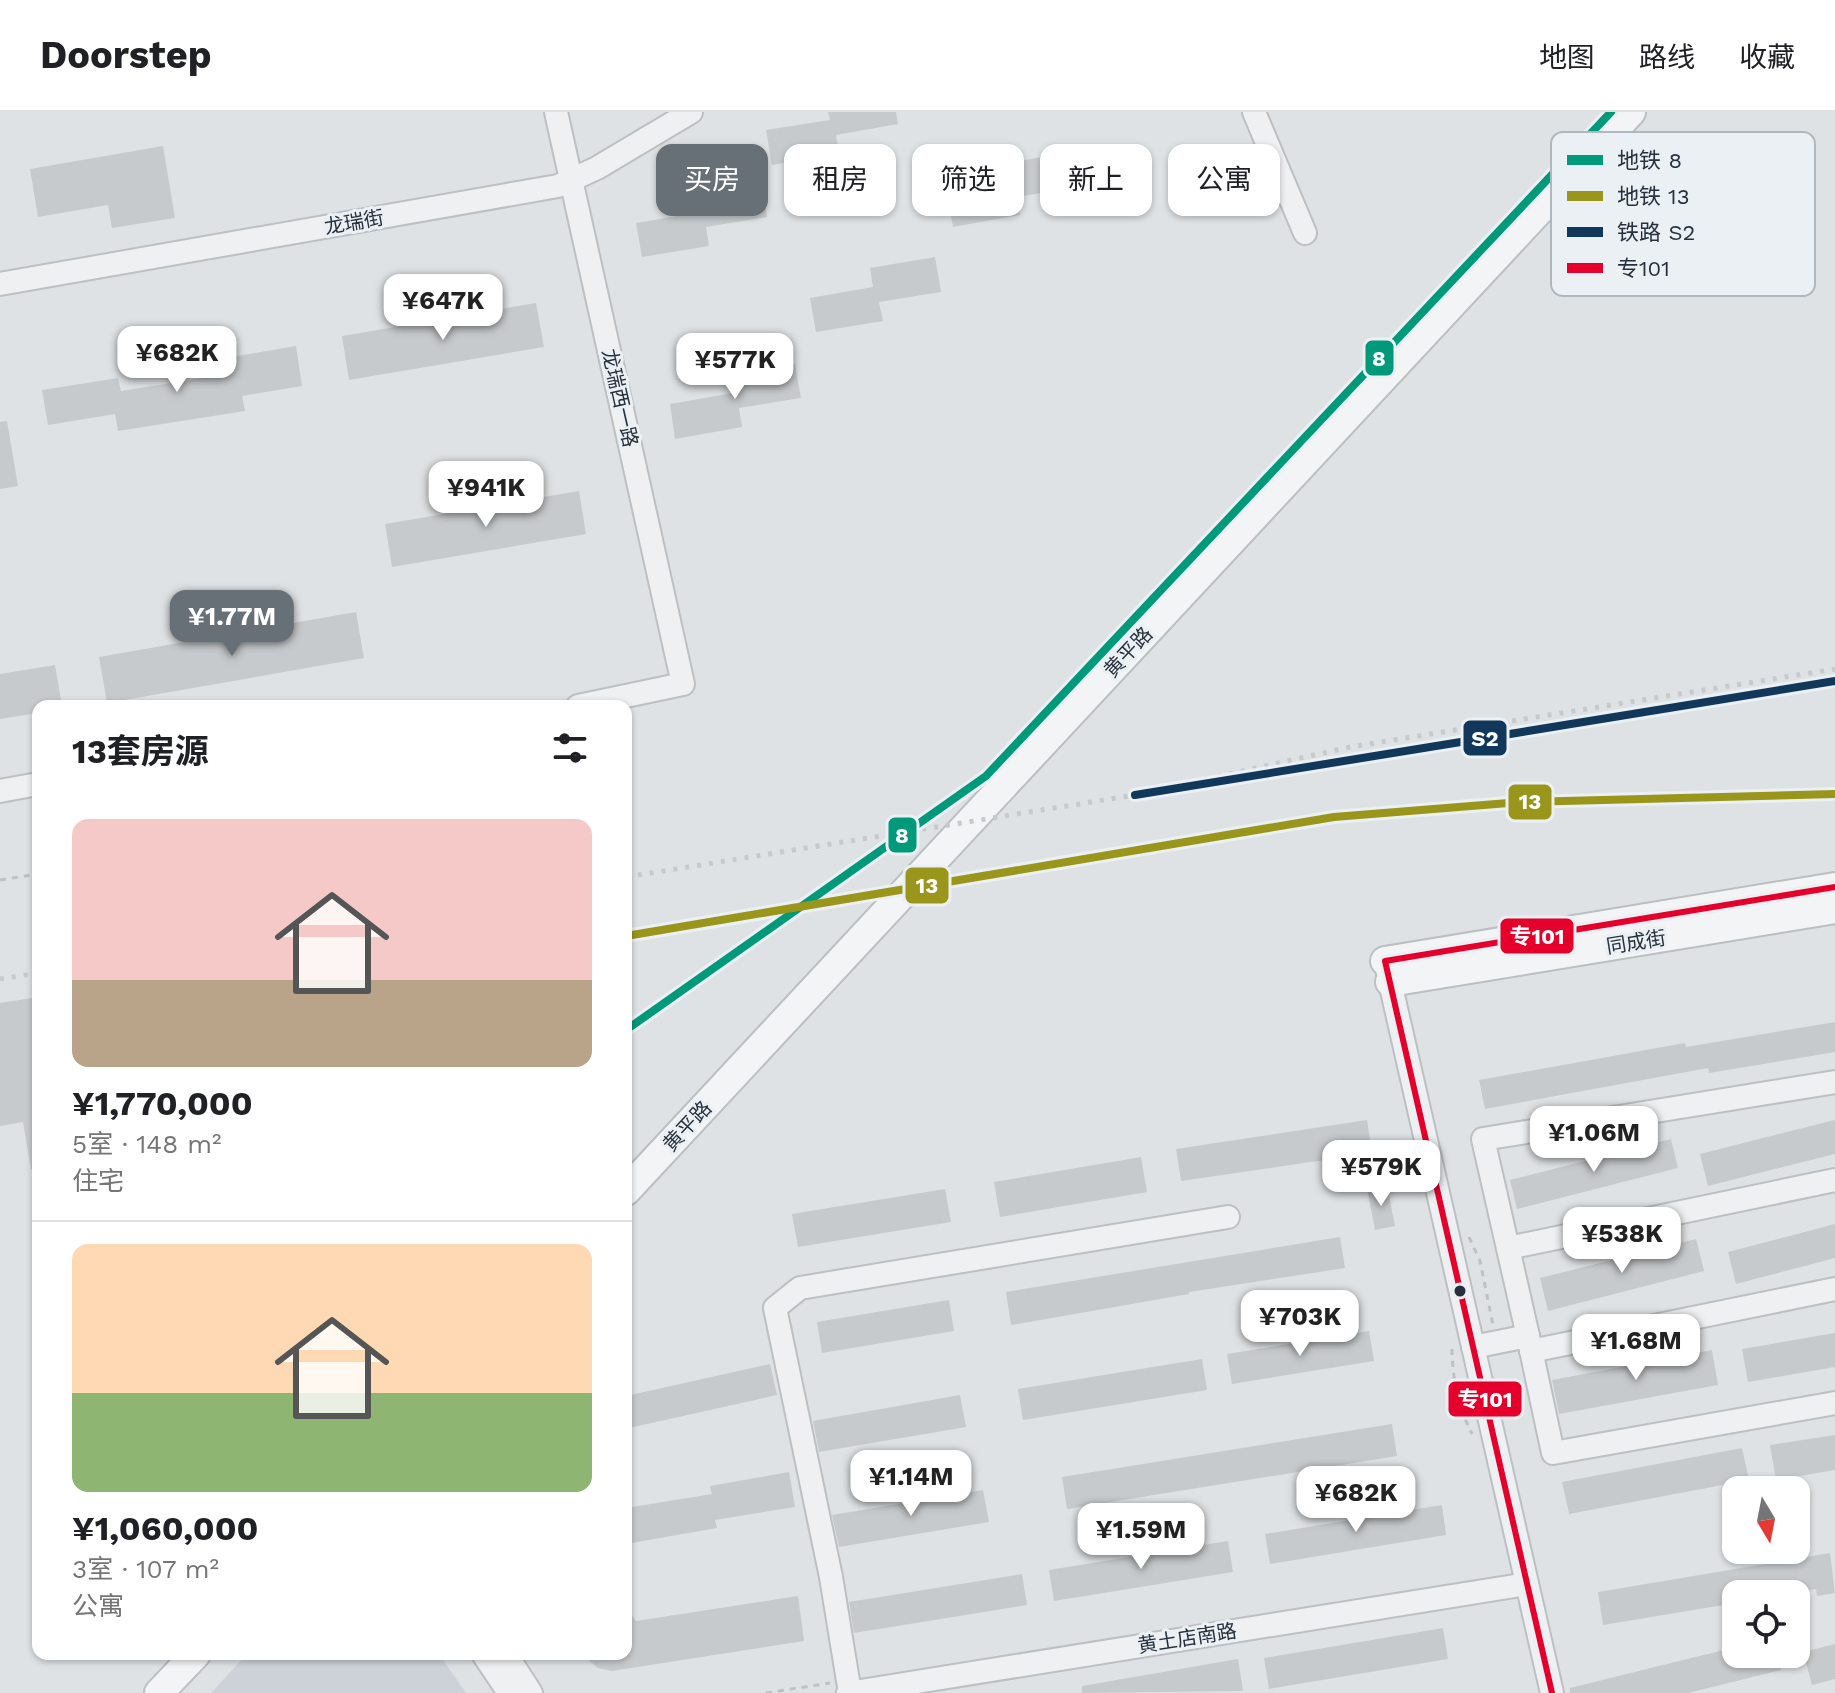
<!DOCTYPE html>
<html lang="zh">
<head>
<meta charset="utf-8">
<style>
	body { margin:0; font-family:"Work Sans","Noto Sans SC",sans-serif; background:#f6f6f6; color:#202124; height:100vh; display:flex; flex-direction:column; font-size:30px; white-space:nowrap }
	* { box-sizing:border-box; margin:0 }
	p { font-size:26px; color:#757577 }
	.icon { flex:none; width:44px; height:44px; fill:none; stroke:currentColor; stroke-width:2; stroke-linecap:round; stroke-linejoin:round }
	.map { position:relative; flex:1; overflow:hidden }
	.sheet { position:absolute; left:32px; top:588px; width:600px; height:960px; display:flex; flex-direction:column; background:#fff; border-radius:16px; box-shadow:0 2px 6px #0004 }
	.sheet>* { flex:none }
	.guide { position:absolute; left:656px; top:32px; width:760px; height:72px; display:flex; gap:16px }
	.needle { width:52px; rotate:170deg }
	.tools { position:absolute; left:1722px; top:1364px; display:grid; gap:16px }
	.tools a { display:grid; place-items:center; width:88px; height:88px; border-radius:16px; background:#fff; box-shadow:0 2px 6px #0004; font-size:40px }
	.price { position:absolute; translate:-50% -68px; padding:0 18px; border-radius:16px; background:#fff; color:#222; font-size:26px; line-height:52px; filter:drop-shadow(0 2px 4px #0008) }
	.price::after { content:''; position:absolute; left:50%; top:48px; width:24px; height:18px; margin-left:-12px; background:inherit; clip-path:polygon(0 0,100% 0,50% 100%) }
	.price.selected { background:#676f77; color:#fff }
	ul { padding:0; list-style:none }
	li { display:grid; align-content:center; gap:16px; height:424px; padding:0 40px }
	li+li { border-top:2px solid #e0e0e0 }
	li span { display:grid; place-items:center; height:248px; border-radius:16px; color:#555 }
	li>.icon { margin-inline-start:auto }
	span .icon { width:144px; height:144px; fill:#fffc; stroke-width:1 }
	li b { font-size:34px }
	h2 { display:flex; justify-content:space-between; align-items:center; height:96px; padding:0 40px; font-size:34px }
	.pill { padding:0 28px; border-radius:16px; background:#fff; box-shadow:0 2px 6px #0004; font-size:28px; line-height:72px }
	.pill.selected { background:#676f77; color:#fff }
	header { display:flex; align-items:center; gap:48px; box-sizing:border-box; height:112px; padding:0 40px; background:#fff; border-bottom:2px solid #e0e0e0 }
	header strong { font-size:38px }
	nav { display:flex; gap:44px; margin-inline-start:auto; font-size:28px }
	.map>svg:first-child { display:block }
	.built { fill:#ccd2d8 }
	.building { fill:#c7cacc }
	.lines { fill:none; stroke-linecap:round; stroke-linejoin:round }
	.minor-casing { stroke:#bdc0c2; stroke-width:26 }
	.major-casing { stroke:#babfc2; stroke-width:32 }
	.path { stroke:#bec1c4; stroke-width:3; stroke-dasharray:6 6; stroke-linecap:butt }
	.minor { stroke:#eef0f1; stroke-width:22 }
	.major { stroke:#f3f4f5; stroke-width:28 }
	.rail { stroke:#c7cacc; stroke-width:5; stroke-dasharray:4 8; stroke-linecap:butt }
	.bus-1-casing { stroke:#ebf0f4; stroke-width:12 }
	.bus-1 { stroke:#e4002b; stroke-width:6 }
	.rail-1-casing { stroke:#ebf0f4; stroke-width:14 }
	.rail-1 { stroke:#11385b; stroke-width:8 }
	.metro-1-casing { stroke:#ebf0f4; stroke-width:14 }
	.metro-2-casing { stroke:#ebf0f4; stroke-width:14 }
	.metro-1 { stroke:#00997a; stroke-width:8 }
	.metro-2 { stroke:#9a951b; stroke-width:8 }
	.bus-dot { fill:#26313d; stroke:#ebf0f4; stroke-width:3 }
	.labels { text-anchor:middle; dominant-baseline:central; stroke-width:6; stroke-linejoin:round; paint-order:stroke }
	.street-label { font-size:20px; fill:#26313d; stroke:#ebf0f4 }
	.key { fill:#ebf0f4; stroke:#b0b7bd; stroke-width:2 }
	.key-label { font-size:22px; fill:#26313d }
	.line-badge { stroke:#ebf0f4; stroke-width:3 }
	.badge-label { font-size:22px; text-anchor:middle; font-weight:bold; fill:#fff }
</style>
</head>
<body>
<header>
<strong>Doorstep</strong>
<nav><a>地图</a><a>路线</a><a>收藏</a></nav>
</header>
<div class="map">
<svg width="1835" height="1581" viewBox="0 0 1835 1581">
	<rect width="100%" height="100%" fill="#dfe2e4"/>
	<!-- built -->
	<polygon class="built" points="247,1542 439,1542 466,1581 211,1581"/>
	<!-- building -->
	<g class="building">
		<polygon points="828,0 896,0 898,12 836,23 839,42 772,53 766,18 830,8"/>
		<polygon points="163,34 175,106 112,116 108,93 38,105 30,57"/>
		<polygon points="1072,40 1078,75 1016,85 1020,103 953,115 947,81 1010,70 1007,51"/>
		<polygon points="762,71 767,105 706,115 709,134 642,145 636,111 700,100 696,82"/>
		<polygon points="935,145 941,180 879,190 883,209 816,220 810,186 873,175 870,156"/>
		<polygon points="536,191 544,235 349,268 342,224"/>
		<polygon points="296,234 302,274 242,284 245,299 118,319 115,302 48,313 42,278 118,266 121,279 229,262 226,246"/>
		<polygon points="795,252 801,286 739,296 742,315 675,327 670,292 733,281 730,263"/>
		<polygon points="7,309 18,374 0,377 0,310"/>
		<polygon points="579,379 586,422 392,455 385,412"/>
		<polygon points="356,500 364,546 107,591 99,545"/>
		<polygon points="55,553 62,594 38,594 38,601 0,607 0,562"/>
		<polygon points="38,885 38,1056 31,1057 23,1010 0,1014 0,891"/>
		<polygon points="1835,910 1835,940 1709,961 1708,956 1485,997 1479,968 1685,931 1686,935"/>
		<polygon points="1367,1008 1372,1041 1181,1069 1176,1037"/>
		<polygon points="1835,1008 1835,1042 1708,1074 1700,1042"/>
		<polygon points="1671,1027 1678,1056 1517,1097 1510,1068"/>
		<polygon points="1141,1045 1147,1080 1000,1105 994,1070"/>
		<polygon points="1387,1073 1395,1114 1375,1118 1367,1077"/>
		<polygon points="945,1077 951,1110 798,1135 792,1102"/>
		<polygon points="1835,1112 1835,1146 1736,1172 1728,1140"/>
		<polygon points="1340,1125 1345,1156 1189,1180 1189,1182 1011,1213 1006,1180"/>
		<polygon points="1696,1127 1704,1159 1548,1199 1540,1166"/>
		<polygon points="949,1188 954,1219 822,1241 817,1210"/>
		<polygon points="1369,1219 1374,1249 1232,1272 1227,1242"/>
		<polygon points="1835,1221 1835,1255 1748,1270 1742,1237"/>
		<polygon points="1712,1238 1718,1273 1559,1302 1552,1268"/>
		<polygon points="1202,1247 1207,1278 1023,1308 1018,1277"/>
		<polygon points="770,1252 777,1283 629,1316 626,1284"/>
		<polygon points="960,1283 966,1315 819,1340 813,1309"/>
		<polygon points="1392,1312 1397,1344 1067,1397 1062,1365"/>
		<polygon points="1835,1323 1835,1358 1776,1368 1770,1333"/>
		<polygon points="1742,1336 1749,1368 1569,1402 1562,1370"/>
		<polygon points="789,1360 795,1395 715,1408 717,1416 626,1432 626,1396 712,1382 710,1374"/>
		<polygon points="983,1378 989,1410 839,1435 832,1403"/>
		<polygon points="1442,1393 1446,1423 1270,1452 1265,1422"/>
		<polygon points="1228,1429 1233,1460 1054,1489 1049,1458"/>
		<polygon points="1830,1441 1835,1481 1817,1484 1816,1477 1787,1482 1736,1482 1736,1491 1603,1513 1598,1480"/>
		<polygon points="1022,1462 1027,1493 854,1521 849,1490"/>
		<polygon points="798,1484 804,1529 612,1559 598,1556 581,1542 626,1542 626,1495 636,1509"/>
		<polygon points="1443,1516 1448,1547 1269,1577 1264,1546"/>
		<polygon points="1835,1532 1835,1567 1812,1573 1803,1540"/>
		<polygon points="1736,1535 1736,1542 1777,1542 1781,1558 1688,1581 1570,1581 1570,1576"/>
		<polygon points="1238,1547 1243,1579 1082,1581 1082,1574"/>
	</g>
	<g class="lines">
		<!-- minor casing -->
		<g class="minor-casing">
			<g id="minor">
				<polyline points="556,0 683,572 578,594"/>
				<polyline points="1254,0 1305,121"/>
				<polyline points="0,172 558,74 597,56 691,0"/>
				<polyline points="0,679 38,672"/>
				<polyline points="1387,857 1552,1581"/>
				<polyline points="1508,1136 1835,1068"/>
				<polyline points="1528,1224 1483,1027 1835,970"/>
				<polyline points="1473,1235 1528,1224 1553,1341 1835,1291"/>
				<polyline points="1531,1239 1835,1177"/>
				<polyline points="483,1542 509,1581"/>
				<polyline points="506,1542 531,1581"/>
				<polyline points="848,1581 1527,1472"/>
				<polyline points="850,1581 831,1465 775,1196 800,1176 1228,1105"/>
			</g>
		</g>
		<!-- major casing -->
		<g class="major-casing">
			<g id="major">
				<polyline points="1385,849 1835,775"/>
				<polyline points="1390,870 1835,797"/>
				<polyline points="626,1079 1631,0"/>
				<polyline points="159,1581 196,1542"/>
			</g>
		</g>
		<!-- path -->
		<g class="path">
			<polyline points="0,768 38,762"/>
			<polyline points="1469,1125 1480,1149 1493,1213"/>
			<path d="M1452,1237C1452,1265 1459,1297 1472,1322"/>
			<polyline points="766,1581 830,1571"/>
		</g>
		<!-- minor -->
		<use href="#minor" class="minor"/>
		<!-- major -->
		<use href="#major" class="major"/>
		<!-- rail -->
		<g class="rail">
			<polyline points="626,765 1135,683 1350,635 1835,557"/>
			<polyline points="0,867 38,861"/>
		</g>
		<!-- bus-1 casing -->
		<g class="bus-1-casing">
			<polyline id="bus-1" points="1552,1581 1385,849 1835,775"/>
		</g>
		<!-- bus-1 -->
		<use href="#bus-1" class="bus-1"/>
		<!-- rail-1 casing -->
		<g class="rail-1-casing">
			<polyline id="rail-1" points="1135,683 1835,569"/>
		</g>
		<!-- rail-1 -->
		<use href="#rail-1" class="rail-1"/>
		<!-- metro-1 casing -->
		<g class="metro-1-casing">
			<polyline id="metro-1" points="626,918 986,664 1611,0"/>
		</g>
		<!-- metro-2 casing -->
		<g class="metro-2-casing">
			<polyline id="metro-2" points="626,824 1334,705 1521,690 1835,682"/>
		</g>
		<!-- metro-1 -->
		<use href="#metro-1" class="metro-1"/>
		<!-- metro-2 -->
		<use href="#metro-2" class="metro-2"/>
	</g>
	<!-- markers -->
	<circle class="bus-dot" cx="1460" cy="1179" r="7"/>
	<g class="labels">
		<!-- street labels -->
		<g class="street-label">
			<text transform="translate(354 110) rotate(-10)">龙瑞街</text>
			<text transform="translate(620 286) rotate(77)">龙瑞西一路</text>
			<text transform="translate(1128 540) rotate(-47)">黄平路</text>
			<text transform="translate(1636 830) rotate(-9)">同成街</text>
			<text transform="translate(687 1014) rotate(-47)">黄平路</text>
			<text transform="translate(1187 1526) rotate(-9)">黄土店南路</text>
		</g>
	</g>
	<!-- legend -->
	<rect x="1551" y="20" width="264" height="164" rx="12" class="key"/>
	<rect x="1567" y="43" width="36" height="10" fill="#00997a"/>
	<rect x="1567" y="79" width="36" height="10" fill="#9a951b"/>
	<rect x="1567" y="115" width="36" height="10" fill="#11385b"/>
	<rect x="1567" y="151" width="36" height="10" fill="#e4002b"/>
	<g class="key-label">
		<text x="1617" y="56">地铁 8</text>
		<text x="1617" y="92">地铁 13</text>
		<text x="1617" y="128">铁路 S2</text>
		<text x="1617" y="164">专101</text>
	</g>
	<g class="line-badge">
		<rect x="1364" y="227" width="31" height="38" rx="8" fill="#00997a"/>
		<rect x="1462" y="607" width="46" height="38" rx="8" fill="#11385b"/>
		<rect x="1507" y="671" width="46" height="38" rx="8" fill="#9a951b"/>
		<rect x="887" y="704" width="31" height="38" rx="8" fill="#00997a"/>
		<rect x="904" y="754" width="46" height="39" rx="8" fill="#9a951b"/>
		<rect x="1499" y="805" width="76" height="38" rx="8" fill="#e4002b"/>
		<rect x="1447" y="1268" width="76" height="38" rx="8" fill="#e4002b"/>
	</g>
	<g class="badge-label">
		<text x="1379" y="254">8</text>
		<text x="1485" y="634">S2</text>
		<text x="1530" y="697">13</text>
		<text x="902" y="731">8</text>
		<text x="927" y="781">13</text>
		<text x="1537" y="832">专101</text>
		<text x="1485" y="1295">专101</text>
	</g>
</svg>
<div class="tools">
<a><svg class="needle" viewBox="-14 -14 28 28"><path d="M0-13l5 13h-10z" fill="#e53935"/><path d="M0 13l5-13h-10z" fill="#757577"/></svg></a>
<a><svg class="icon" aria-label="locate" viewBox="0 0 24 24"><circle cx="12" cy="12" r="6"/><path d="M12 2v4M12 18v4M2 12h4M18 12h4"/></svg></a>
</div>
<b class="price" style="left:443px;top:230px">¥647K</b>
<b class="price" style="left:177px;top:282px">¥682K</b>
<b class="price" style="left:735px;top:289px">¥577K</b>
<b class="price" style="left:486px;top:417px">¥941K</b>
<b class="price selected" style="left:232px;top:546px">¥1.77M</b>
<b class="price" style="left:1594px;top:1062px">¥1.06M</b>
<b class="price" style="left:1381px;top:1096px">¥579K</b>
<b class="price" style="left:1622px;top:1163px">¥538K</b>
<b class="price" style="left:1300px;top:1246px">¥703K</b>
<b class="price" style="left:1636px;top:1270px">¥1.68M</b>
<b class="price" style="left:911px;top:1406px">¥1.14M</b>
<b class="price" style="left:1356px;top:1422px">¥682K</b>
<b class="price" style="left:1141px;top:1459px">¥1.59M</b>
<div class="guide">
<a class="pill selected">买房</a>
<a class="pill">租房</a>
<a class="pill">筛选</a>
<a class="pill">新上</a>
<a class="pill">公寓</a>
</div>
<section class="sheet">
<h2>13套房源<svg class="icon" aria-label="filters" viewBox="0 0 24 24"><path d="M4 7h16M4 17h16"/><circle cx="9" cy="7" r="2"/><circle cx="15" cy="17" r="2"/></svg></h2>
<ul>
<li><span style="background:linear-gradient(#f6c9c9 65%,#b9a48a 0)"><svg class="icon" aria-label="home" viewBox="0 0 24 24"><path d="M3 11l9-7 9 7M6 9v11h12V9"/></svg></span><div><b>¥1,770,000</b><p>5室 · 148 m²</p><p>住宅</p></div></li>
<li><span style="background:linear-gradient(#ffd9b3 60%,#8fb573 0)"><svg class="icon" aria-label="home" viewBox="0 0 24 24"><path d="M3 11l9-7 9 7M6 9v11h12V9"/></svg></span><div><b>¥1,060,000</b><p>3室 · 107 m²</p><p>公寓</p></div></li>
</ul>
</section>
</div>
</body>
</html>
